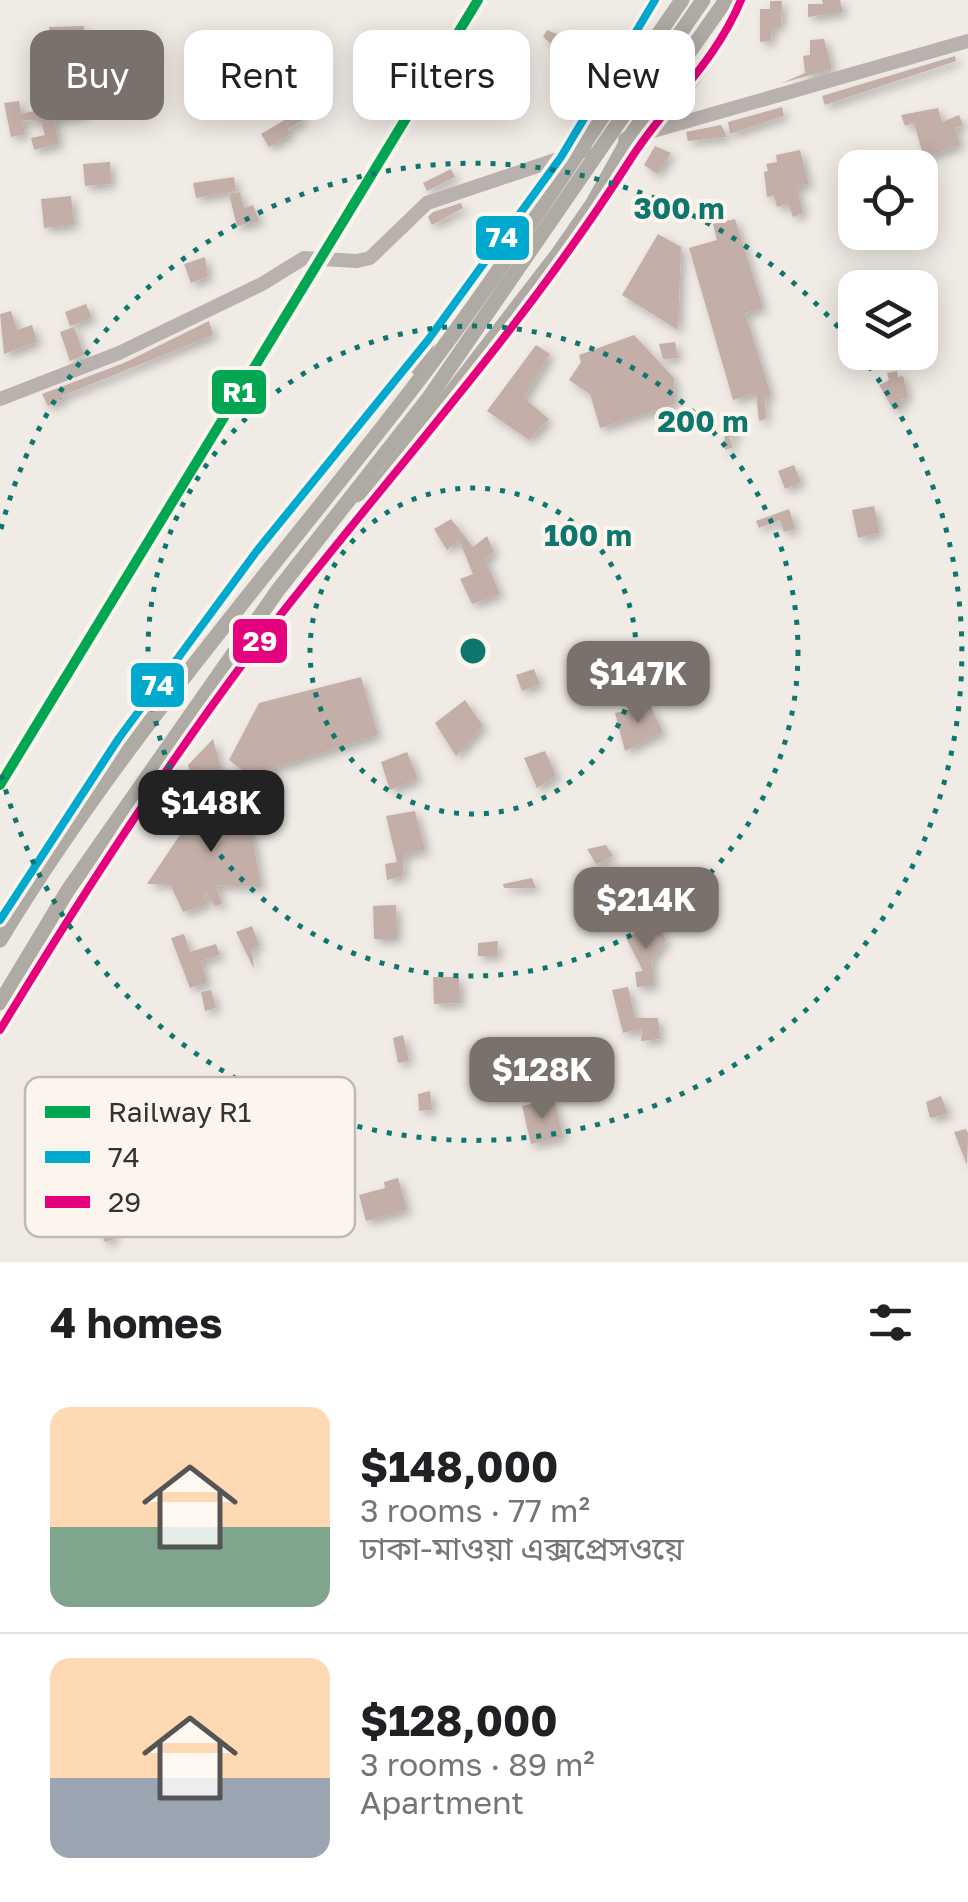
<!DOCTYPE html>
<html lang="en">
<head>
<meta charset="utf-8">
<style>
	body { margin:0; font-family:"Golos Text","Noto Sans Bengali",sans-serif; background:#f6f6f6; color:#202124; height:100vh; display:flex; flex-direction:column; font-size:38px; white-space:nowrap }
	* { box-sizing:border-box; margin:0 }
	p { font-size:32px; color:#757577 }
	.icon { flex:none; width:55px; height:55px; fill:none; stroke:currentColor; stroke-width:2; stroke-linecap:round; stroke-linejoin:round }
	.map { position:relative; height:1262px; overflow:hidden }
	.drawer { display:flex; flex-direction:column; background:#fff; flex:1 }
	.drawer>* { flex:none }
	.banner { position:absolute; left:30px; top:30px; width:910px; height:90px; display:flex; gap:20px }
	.fabs { position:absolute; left:838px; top:150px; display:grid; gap:20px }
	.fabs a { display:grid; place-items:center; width:100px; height:100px; border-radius:20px; background:#fff; box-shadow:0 5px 25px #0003; font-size:50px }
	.price { position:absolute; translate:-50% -85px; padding:0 22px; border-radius:20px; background:#7a716c; color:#fff; font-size:32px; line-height:65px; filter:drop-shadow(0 2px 5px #0008) }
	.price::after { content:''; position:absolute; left:50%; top:60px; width:30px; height:22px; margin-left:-15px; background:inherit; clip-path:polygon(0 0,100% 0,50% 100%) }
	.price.selected { background:#222; color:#fff }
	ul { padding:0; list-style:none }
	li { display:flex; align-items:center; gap:30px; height:250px; padding:0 50px }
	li+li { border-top:2px solid #e0e0e0 }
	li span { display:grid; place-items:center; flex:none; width:280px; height:200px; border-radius:20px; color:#555 }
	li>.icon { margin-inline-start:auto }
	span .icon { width:120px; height:120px; fill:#fffc; stroke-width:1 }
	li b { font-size:42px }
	h2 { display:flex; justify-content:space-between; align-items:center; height:120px; padding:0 50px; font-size:42px }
	.pill { padding:0 35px; border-radius:20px; background:#fff; box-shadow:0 5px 25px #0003; font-size:35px; line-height:90px }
	.pill.selected { background:#7a716c; color:#fff }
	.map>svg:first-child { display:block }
	.building { fill:#c3afa7; filter:url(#shadow) }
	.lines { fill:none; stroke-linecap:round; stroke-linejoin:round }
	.minor { stroke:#c9c3be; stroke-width:10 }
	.major { stroke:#b8b1ad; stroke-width:14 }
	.highway { stroke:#afaaa4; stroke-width:15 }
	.bus-1-casing { stroke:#fbf5ee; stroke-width:15 }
	.bus-2-casing { stroke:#fbf5ee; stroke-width:15 }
	.bus-1 { stroke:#00a9ce; stroke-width:8 }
	.bus-2 { stroke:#e5007d; stroke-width:8 }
	.rail-1-casing { stroke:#fbf5ee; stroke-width:18 }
	.rail-1 { stroke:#00a651; stroke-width:10 }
	.ring { fill:none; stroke:#0f766e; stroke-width:5; stroke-dasharray:5 10 }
	.key { fill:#fbf5ee; stroke:#c1bab4; stroke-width:2.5 }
	.key-label { font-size:28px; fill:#3b302b }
	.centre { fill:#0f766e; stroke:#fbf5ee; stroke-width:5 }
	.ring-label { font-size:30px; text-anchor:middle; font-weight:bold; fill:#0f766e; stroke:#fbf5ee; stroke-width:8; stroke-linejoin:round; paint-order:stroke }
	.line-badge { stroke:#fbf5ee; stroke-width:4 }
	.badge-label { font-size:28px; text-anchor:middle; font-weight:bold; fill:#fff }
</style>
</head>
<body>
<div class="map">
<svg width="968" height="1262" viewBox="0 0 968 1262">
	<defs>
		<filter id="shadow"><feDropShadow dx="4.5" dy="4.5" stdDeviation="5" flood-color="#0004"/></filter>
	</defs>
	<rect width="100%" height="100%" fill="#f0ebe5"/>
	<!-- building -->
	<g class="building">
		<polygon points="822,0 840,0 843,12 808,17 808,4 823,4"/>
		<polygon points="770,1 782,1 781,26 772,26 771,41 760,42 760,9 770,9"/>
		<polygon points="84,26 84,47 50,48 49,27"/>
		<polygon points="547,30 597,50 592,61 554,46 543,37"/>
		<polygon points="824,39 832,69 782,83 805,73 803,56 810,55 810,40"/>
		<polygon points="955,56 956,61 825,105 822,96"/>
		<polygon points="84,99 86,114 54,120 59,144 34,150 31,138 45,135 41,121 22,120 25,134 11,137 4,103 19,101 21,114"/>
		<polygon points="782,107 784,116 730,134 728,122"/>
		<polygon points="938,108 942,122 959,115 963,125 955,128 960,145 924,158 914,123 905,126 901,115"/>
		<polygon points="298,112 303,120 287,129 291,134 269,147 261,134"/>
		<polygon points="721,125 727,137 688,141 686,132"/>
		<polygon points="655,146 671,153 657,174 644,165"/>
		<polygon points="800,150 809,184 797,187 803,213 793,217 788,204 777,207 774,196 767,197 764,172 768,171 766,164 777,162 776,155"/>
		<polygon points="110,162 111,184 85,186 83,164"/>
		<polygon points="451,169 455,177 427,191 423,183"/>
		<polygon points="234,177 236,191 196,198 193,183"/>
		<polygon points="240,192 244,208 253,205 259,221 237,226 229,194"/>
		<polygon points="71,196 74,225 44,228 41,199"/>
		<polygon points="461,203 463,208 432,225 428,217 433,212"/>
		<polygon points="735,219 763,308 745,313 771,395 765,397 766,419 759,421 756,393 733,400 689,248 717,240 713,224"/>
		<polygon points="658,234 681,247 678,330 622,295"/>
		<polygon points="205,257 208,277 191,283 184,264"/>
		<polygon points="86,304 92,318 70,326 65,312"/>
		<polygon points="11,311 17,330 32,325 37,342 4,354 0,314"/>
		<polygon points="209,321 213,335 62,396 64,399 48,406 42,394 124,363"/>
		<polygon points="74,327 84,355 70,361 60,332"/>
		<polygon points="634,335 674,378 675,404 600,428 590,394 569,380 581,362 579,355"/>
		<polygon points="675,342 678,358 663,359 659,344"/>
		<polygon points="536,345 550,354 524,398 549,419 529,440 487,411"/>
		<polygon points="897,371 898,377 903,376 908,398 900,400 900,409 893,409 879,385 889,380 887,373"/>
		<polygon points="724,422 726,428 736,428 736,436 729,437 733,447 725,450"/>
		<polygon points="794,465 801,482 785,489 778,471"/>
		<polygon points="874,506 880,533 858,538 852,510"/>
		<polygon points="789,509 795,529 784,532 780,520 759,528 756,521"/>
		<polygon points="451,519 473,547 487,536 494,552 485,559 500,594 472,604 460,579 473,574 459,540 447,550 434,529"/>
		<polygon points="534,669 540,684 522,691 516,675"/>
		<polygon points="361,677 378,735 250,776 229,760 259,703"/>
		<polygon points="465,700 483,726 456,756 435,723"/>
		<polygon points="650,705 663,732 625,751 615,713"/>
		<polygon points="213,739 223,775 202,781 205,793 196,795 188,765"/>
		<polygon points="545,751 556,776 537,788 524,758"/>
		<polygon points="407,752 418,779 390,790 381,762"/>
		<polygon points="206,796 248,807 261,887 216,885 222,904 215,906 205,891 206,905 183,912 170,884 147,884"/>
		<polygon points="415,811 425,850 404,854 403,876 387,880 385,864 397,862 386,816"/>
		<polygon points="606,845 613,856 596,864 587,849"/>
		<polygon points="532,878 536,888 504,888 503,884"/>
		<polygon points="396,905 397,939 374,939 373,906"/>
		<polygon points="656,922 666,940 652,959 654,986 637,987 635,972 643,971 626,938"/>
		<polygon points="252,926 259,945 252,949 254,969 236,932"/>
		<polygon points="184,934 190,952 216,944 220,955 201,961 207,983 190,988 171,938"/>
		<polygon points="498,941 497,956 478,956 478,943"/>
		<polygon points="433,977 459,977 460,1003 434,1004"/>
		<polygon points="628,987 635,1018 658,1018 660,1039 641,1041 642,1029 623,1033 612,990"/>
		<polygon points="211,990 216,1008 205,1011 201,992"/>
		<polygon points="403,1035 409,1061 398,1063 393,1038"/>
		<polygon points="566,1044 573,1059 562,1064 555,1049"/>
		<polygon points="430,1091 432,1110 419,1111 418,1094"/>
		<polygon points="941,1096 948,1114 930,1118 926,1102"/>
		<polygon points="554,1099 563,1137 531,1144 522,1106"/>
		<polygon points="966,1129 968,1133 967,1165 954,1132"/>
		<polygon points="398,1178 407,1210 366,1221 359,1195 385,1188 384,1182"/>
		<polygon points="110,1219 114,1239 105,1242 97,1223"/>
	</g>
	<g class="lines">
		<!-- minor -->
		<g class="minor">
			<polyline points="401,469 563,263 647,132 694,82 728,32 741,0"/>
			<polyline points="0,920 119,738 256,552 428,340 561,157 655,0"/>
			<polyline points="0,1030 105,859 248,658 391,482"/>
		</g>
		<!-- major -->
		<g class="major">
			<polyline points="625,139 968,41"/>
			<polyline points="0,399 119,353 262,284 304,258 357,261 370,258 427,203 585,150"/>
		</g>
		<!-- highway -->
		<g class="highway">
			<polyline points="418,368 428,340"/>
			<polyline points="356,495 382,482 557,255 593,203 629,138 726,0"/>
			<path d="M0,940C118,745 270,573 409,393C506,267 591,131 682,0"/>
			<polyline points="0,1003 68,890 278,590 428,399 703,0"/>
		</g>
		<!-- bus-1 casing -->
		<g class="bus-1-casing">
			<polyline id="bus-1" points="0,920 119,738 256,552 428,340 561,157 655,0"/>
		</g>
		<!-- bus-2 casing -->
		<g class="bus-2-casing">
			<path id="bus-2" d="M0,1030C77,903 158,777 247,658C374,491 517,338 630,160C666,103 714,65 741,0"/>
		</g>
		<!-- bus-1 -->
		<use href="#bus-1" class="bus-1"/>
		<!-- bus-2 -->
		<use href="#bus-2" class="bus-2"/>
		<!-- rail-1 casing -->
		<g class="rail-1-casing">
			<polyline id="rail-1" points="0,785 478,0"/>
		</g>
		<!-- rail-1 -->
		<use href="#rail-1" class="rail-1"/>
	</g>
	<!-- distance rings -->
	<g class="ring">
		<circle cx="473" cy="651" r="163"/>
		<circle cx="473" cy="651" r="325"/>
		<path d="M1 529A488 488 0 0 1 855 347M860 354A488 488 0 1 1 1 773"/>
	</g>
	<!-- legend -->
	<rect x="25" y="1077" width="330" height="160" rx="15" class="key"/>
	<rect x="45" y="1106" width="45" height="12" fill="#00a651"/>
	<rect x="45" y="1151" width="45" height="12" fill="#00a9ce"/>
	<rect x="45" y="1196" width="45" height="12" fill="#e5007d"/>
	<g class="key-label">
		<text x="108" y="1122">Railway R1</text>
		<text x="108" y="1167">74</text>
		<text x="108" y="1212">29</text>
	</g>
	<circle cx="473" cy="651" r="15" class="centre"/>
	<g class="ring-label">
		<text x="679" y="219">300 m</text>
		<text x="703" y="432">200 m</text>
		<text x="588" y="546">100 m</text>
	</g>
	<g class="line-badge">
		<rect x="474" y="214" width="57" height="48" rx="10" fill="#00a9ce"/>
		<rect x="210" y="368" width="58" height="48" rx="10" fill="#00a651"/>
		<rect x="231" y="617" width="58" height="48" rx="10" fill="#e5007d"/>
		<rect x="129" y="661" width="57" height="48" rx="10" fill="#00a9ce"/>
	</g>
	<g class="badge-label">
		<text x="502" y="247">74</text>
		<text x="239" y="402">R1</text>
		<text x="260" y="651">29</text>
		<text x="158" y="695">74</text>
	</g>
</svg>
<div class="fabs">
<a><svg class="icon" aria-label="locate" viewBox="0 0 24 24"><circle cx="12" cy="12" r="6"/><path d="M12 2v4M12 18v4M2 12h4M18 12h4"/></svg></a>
<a><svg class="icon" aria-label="layers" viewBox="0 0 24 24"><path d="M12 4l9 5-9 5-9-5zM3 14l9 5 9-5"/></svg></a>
</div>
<b class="price" style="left:638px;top:726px">$147K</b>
<b class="price selected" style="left:211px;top:855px">$148K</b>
<b class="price" style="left:646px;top:952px">$214K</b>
<b class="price" style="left:542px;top:1122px">$128K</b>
<div class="banner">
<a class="pill selected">Buy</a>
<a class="pill">Rent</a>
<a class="pill">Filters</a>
<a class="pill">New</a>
</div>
</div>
<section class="drawer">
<h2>4 homes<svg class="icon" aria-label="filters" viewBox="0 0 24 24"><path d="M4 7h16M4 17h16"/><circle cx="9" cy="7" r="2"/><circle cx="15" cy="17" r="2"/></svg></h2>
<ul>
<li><span style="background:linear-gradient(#ffd9b3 60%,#7fa58c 0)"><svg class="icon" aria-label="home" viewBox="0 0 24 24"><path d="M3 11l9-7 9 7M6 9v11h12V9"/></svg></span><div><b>$148,000</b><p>3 rooms · 77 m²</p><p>ঢাকা-মাওয়া এক্সপ্রেসওয়ে</p></div></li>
<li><span style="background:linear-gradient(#ffd9b3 60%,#9aa5b1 0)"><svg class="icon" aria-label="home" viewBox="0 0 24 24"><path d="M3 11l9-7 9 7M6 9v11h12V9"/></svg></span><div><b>$128,000</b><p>3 rooms · 89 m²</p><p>Apartment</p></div></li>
</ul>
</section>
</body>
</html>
